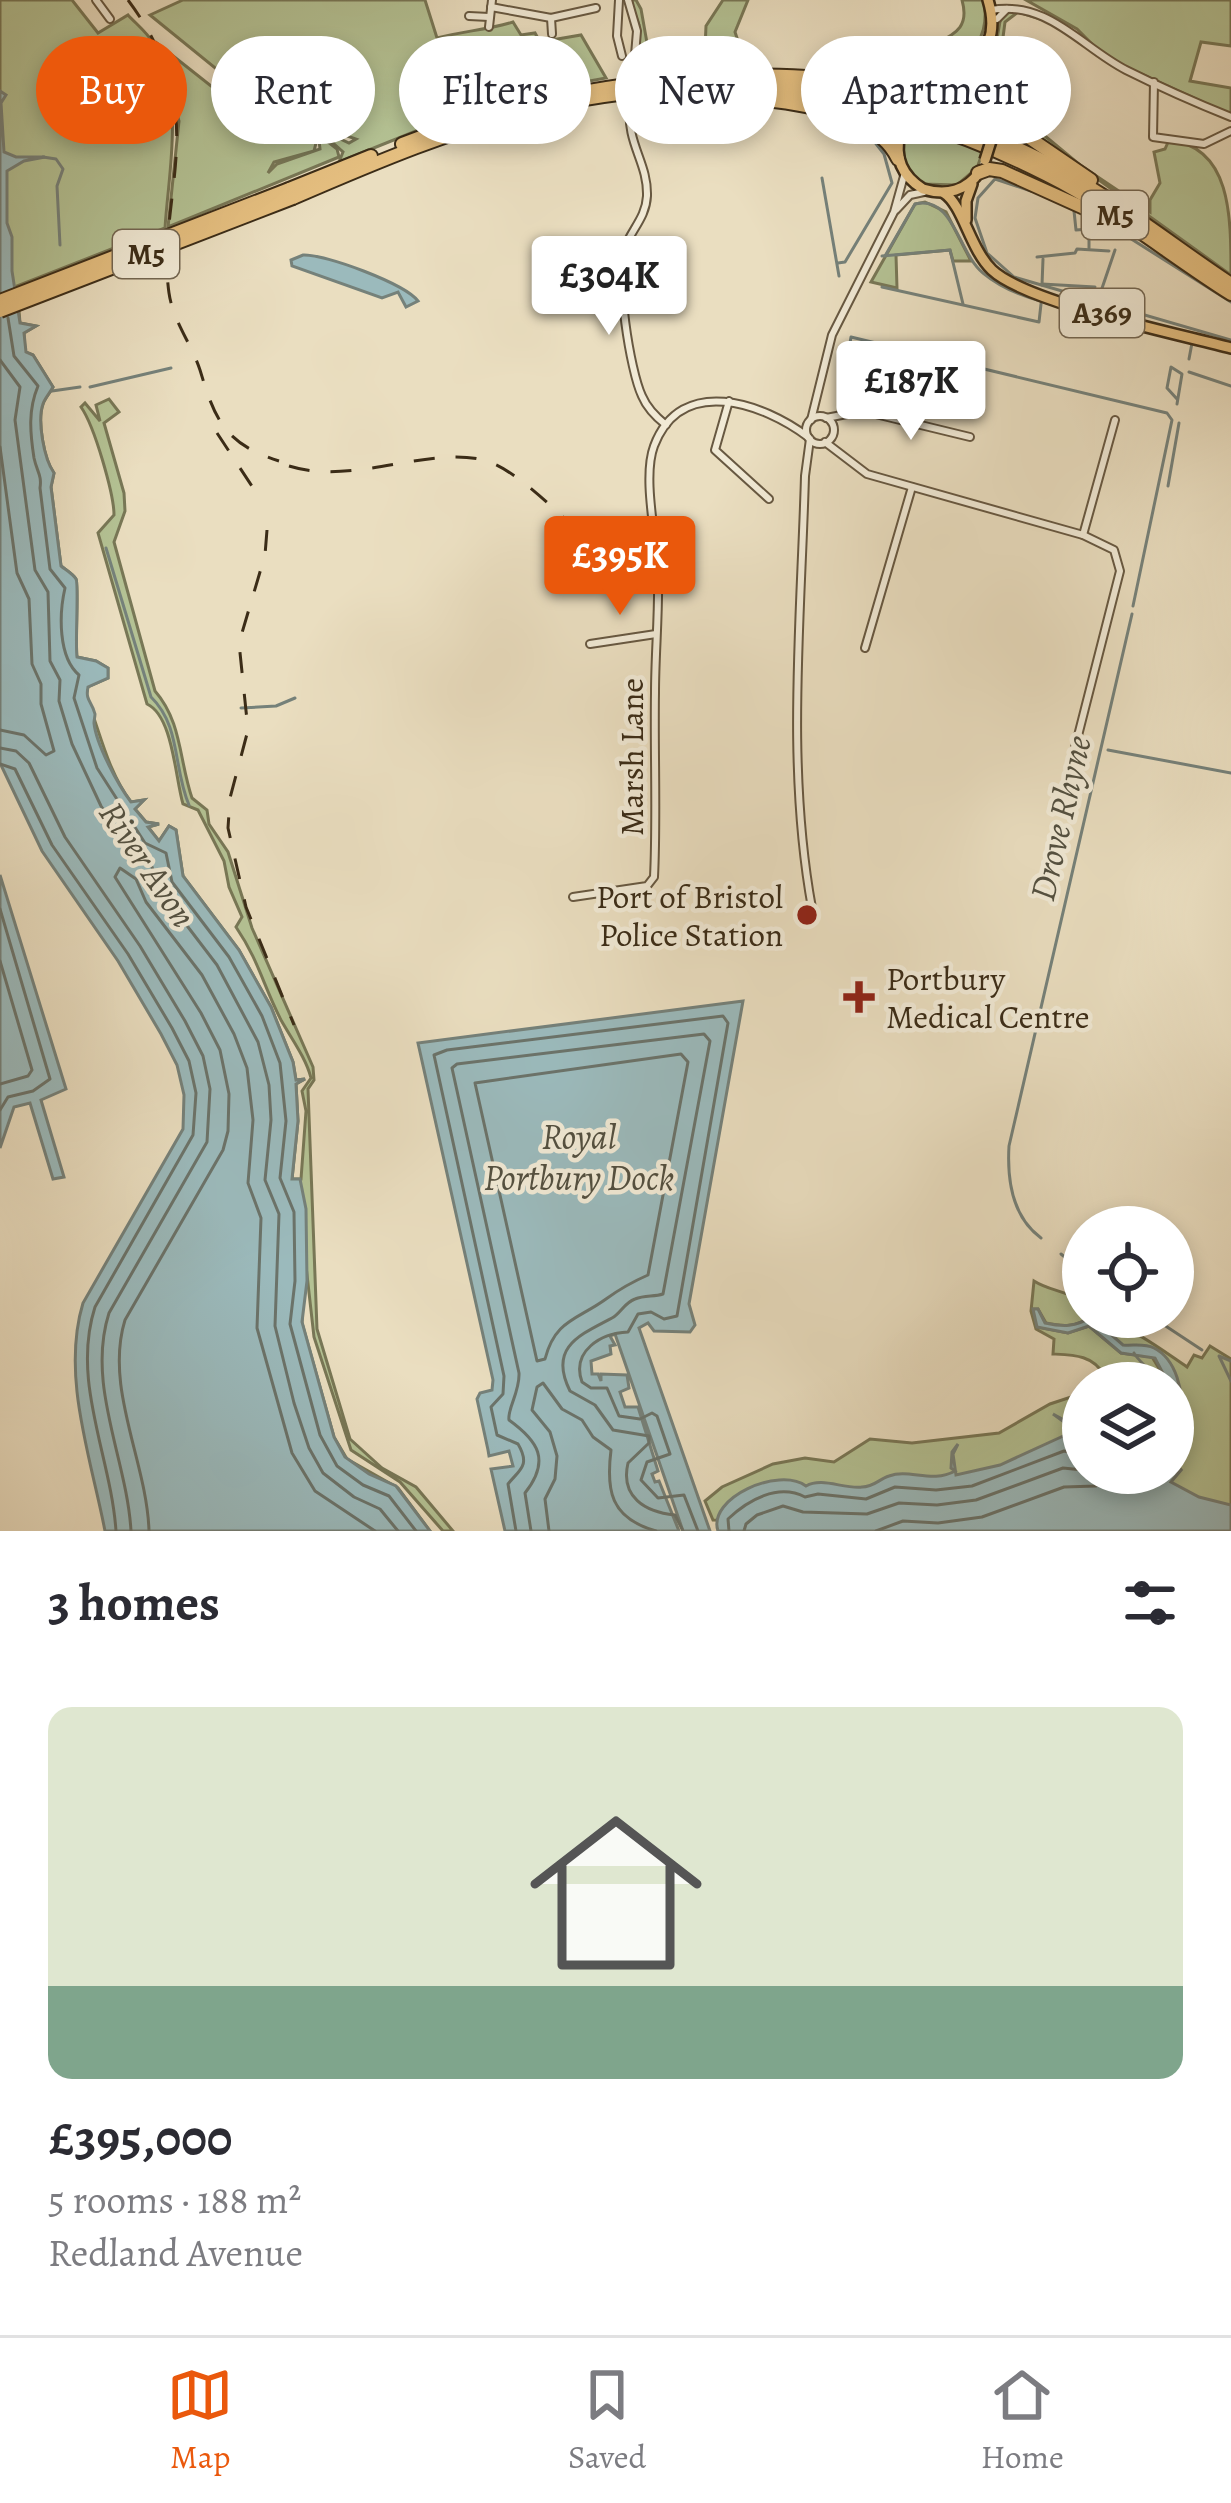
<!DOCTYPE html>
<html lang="en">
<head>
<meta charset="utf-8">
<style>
	body { margin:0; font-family:Alegreya,serif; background:#f7f7f7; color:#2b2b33; height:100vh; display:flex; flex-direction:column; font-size:45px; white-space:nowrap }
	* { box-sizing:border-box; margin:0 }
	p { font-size:39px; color:#7c7c81 }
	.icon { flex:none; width:66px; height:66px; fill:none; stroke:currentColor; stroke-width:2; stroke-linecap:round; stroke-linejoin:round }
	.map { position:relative; height:1531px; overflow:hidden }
	.panel { display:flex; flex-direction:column; background:#fff; flex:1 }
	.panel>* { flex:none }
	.top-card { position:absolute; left:36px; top:36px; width:1161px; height:108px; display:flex; gap:24px }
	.controls { position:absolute; left:1062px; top:1206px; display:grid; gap:24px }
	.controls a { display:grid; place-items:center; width:132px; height:132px; border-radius:50%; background:#fff; box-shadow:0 6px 18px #0003; font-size:60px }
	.price { position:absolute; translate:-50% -102px; padding:0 27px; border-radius:12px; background:#fff; color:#222; font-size:39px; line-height:78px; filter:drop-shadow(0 3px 6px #0008) }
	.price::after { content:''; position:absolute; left:50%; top:72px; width:36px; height:27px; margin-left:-18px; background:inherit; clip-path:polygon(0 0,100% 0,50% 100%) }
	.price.selected { background:#ea580c; color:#fff }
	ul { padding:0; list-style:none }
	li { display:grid; align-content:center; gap:24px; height:636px; padding:0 48px }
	li span { display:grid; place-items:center; height:372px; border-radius:24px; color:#555 }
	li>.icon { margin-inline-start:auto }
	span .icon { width:216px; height:216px; fill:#fffc; stroke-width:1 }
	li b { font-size:51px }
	h2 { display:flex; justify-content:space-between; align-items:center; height:144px; padding:0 48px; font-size:51px }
	.chip { padding:0 42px; border-radius:54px; background:#fff; box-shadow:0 6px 18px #0003; font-size:42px; line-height:108px }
	.chip.selected { background:#ea580c; color:#fff }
	.menu { display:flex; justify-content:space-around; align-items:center; height:168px; border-top:3px solid #e1e1e2; background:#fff; font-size:33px; color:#7c7c81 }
	.menu a { display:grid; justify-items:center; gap:6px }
	.menu .selected { color:#ea580c }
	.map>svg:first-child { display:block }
	.green { fill:#b4c294; stroke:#787756; stroke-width:3 }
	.water { fill:#9bbabc; stroke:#75817a; stroke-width:3 }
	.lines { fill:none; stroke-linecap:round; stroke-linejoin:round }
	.shore { stroke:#6b736a; stroke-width:3 }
	.stream { stroke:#75817a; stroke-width:3 }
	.minor-casing { stroke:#675841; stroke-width:10 }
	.major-casing { stroke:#3b2c17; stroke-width:14 }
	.highway-casing { stroke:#3b2c17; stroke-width:16 }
	.minor { stroke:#f1ead6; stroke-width:6 }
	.major { stroke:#e5bf80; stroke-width:9 }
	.highway { stroke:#e5bf80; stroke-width:12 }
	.rail { stroke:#3b2c17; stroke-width:3; stroke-dasharray:21 21; stroke-linecap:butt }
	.minor-bridge-casing { stroke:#675841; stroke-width:10; stroke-linecap:butt }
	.major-bridge-casing { stroke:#3b2c17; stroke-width:14; stroke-linecap:butt }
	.highway-bridge-casing { stroke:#3b2c17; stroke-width:16; stroke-linecap:butt }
	.minor-bridge { stroke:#f1ead6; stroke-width:6 }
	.major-bridge { stroke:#e5bf80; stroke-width:9 }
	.highway-bridge { stroke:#e5bf80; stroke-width:12 }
	.poi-dot { fill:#8f2418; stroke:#f1ead6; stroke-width:4.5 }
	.labels { text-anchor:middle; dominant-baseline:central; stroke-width:9; stroke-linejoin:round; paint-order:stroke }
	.shield { fill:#f1ead6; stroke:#726550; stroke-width:3 }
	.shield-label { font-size:30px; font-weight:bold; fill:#3b2c17 }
	.street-label { font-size:33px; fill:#3b2c17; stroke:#f1ead6 }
	.poi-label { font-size:33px; fill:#3b2c17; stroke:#f1ead6; text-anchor:end }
	.water-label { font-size:36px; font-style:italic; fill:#535040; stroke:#f1ead6 }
</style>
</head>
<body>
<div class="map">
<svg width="1231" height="1531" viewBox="0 0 1231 1531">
	<rect width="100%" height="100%" fill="#eadec0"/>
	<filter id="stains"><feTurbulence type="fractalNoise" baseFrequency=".00167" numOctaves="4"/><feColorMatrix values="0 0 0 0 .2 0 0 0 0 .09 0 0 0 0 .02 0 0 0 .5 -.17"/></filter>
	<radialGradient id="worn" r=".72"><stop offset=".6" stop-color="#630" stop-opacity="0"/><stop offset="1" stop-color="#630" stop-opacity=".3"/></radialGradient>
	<!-- green -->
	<g class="green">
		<path d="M0,0H72L98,33L128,15C136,24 147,32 153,43C185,101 169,166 165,228L17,286L20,323L36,326L24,333L25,352L33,355L53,387C50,393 45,398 43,404C37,421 44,459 54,473L51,487L61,566C66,570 73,574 76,579C79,584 75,643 77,657L96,661L108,668V678L88,687L86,696C100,731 107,770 131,802L144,800L135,809L146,822L159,824L148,827L159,841L169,826L176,830L183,876L239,950L271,1007L293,1062L296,1080L305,1079L296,1084L298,1121L292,1179H301L306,1111L302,1091L311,1078C306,1058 291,1038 281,1020C263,985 259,961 236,927L242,917L229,887L224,861L198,810L183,804C175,777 173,716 147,704L98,533L114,515C114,495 95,427 81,407L85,403L100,421L96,405L109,399L119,412L104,423L124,493L125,511L114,542L155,691C182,722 179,760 192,798L207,810L209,824L228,852L252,928L313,1067L314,1080L308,1089L317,1329L350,1439L382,1468L416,1487L453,1531H443L400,1482L351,1450L314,1337L305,1257L302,1323L334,1437L347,1459L398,1488L430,1531H173L215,1262L150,876L44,622L0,155Z"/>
		<path d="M183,0H425L437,38C463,31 487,30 513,22L521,35L535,33L540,42L581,35L606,78L498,98L339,162L343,152L315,127L349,143L356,139L262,106L150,15Z"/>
		<polygon points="630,0 636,0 641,9 652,71 704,71 706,26 723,0 748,0 735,32 745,62 736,71 638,75 639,25"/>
		<path d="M962,0H984C989,33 977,61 939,57L937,43C958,33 969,25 962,0Z"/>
		<polygon points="1026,0 1231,0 1231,46 1201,42 1190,81 1231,88 1231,115 1122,65 1096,48 1077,29"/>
		<path d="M1009,11H1030L1046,17V21L1018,12L1005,22L999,68L1016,112L1080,165L1150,212V200L1160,183L1154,152L1165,149L1169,140C1231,147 1231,215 1231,275L1010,116L991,72L1001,16Z"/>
		<polygon points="158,44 211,86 294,123 316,143 314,151 274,162 268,173 277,164 320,149 319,140 307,130 309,127 337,149 339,157 168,227 179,121"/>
		<path d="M955,71C986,76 1003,100 988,130L915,104C923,83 933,75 955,71Z"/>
		<path d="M908,124L983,151L977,168L957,185L923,184C901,168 898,149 908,124Z"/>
		<polygon points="925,202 946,212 971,261 953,261 950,250 896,255 897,288 871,282 915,204"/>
		<path d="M1034,1281C1051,1292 1069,1290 1083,1304V1317C1120,1317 1156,1346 1187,1367L1194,1355L1202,1358L1210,1346L1231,1359V1531L713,1520L705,1501L722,1487L773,1464L805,1458L834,1462L870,1439L912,1443L999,1433L1050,1404L1083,1393V1473H1173L1174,1371C1152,1332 1144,1356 1122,1345C1115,1341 1095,1324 1091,1317C1075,1327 1064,1327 1046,1323L1038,1309H1033L1037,1327L1068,1333L1089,1326L1121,1353L1152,1357L1168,1383H1102L1104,1375C1093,1355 1074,1355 1053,1354L1054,1339L1036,1329L1031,1311Z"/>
	</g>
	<!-- water -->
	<g class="water">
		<path d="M0,91L6,95L1,103L4,152L16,157H45L24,161L7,171V223L12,237V271L20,323L36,326L24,333L26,352L33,355L53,387C50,393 45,398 43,404C37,421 44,459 54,473L51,487L61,566C66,570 73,574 76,579C79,584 75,643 77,657L96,661L108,668V678L88,687C85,701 92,701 95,714C95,717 94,720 94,723C96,744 118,785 131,802L144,800L135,809L146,822L159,824L148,827L159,841L169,826L176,830L183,876L239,950L271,1007L293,1062L296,1080L305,1079L296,1084L298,1121L292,1179H300L306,1209L307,1281L302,1322L334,1437L345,1457L369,1474L396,1486L430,1531H105C91,1458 61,1376 83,1303L183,1129L184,1095L177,1065L161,1034L118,961L42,851L0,763Z"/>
		<path d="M303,255C326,254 405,284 418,301L406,307L398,292L382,298L292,266L291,260Z"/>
		<polygon points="0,875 66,1089 41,1100 64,1177 53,1179 30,1103 14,1107 0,1148"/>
		<polygon points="743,1001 689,1304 695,1325 690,1332 654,1331 648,1323 639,1328 710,1531 683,1531 615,1334 610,1336 615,1345 610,1346 611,1354 591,1361 592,1374 598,1374 601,1381 601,1374 627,1375 629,1388 620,1392 625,1407 638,1407 658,1471 652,1474 655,1482 659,1481 679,1531 505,1531 491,1469 513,1466 509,1451 489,1456 488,1450 477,1399 480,1393 492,1390 493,1380 418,1043"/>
		<path d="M1033,1309H1038L1045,1323C1063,1327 1076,1327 1091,1317L1123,1345C1133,1346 1144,1343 1154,1348C1176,1359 1185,1393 1179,1414L1173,1418V1383H1168L1155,1358L1121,1353L1089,1326L1068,1333L1037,1327Z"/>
		<path d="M1053,1414L1077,1427L1076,1434L1070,1439L1083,1445V1473H1173L1182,1469L1171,1482L1199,1497L1231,1505V1531H718C707,1498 779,1466 806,1486C822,1477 843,1489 862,1487C874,1487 879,1479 889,1476C909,1468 932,1484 955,1471L951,1468L952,1452L958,1444L953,1454L956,1475L1000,1465L1072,1432L1071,1427Z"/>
	</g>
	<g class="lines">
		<!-- shore -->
		<g class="shore">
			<path d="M8,318L14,356L38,386C28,410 30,432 34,458C37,472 42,475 40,488L50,569L65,588C59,614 58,657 79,675L74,698L97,768L145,843L166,853L172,882L229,957L262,1016L280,1063L286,1121L280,1178L294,1212L295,1281L290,1324L320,1435L337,1466L363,1485L389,1496L416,1531"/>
			<polyline points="0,360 20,387 15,420 35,570 48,592 50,661 60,680 59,701 72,744 101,806 135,855 152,867 159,889 217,965 258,1042 269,1085 271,1120 265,1180 279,1214 275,1326 294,1403 309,1448 323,1473 354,1497 380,1509 398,1531"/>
			<polyline points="0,447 17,573 29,599 32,664 41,684 41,704 54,751 46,755 24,735 0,730"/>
			<path d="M0,748L16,751L29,763L65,837L140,946L185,1021L203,1056L210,1089L207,1142L109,1313C86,1385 127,1459 131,1531"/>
			<path d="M0,764L15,769L52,845L128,954L172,1028L189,1061L196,1093L193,1135L95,1307C71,1382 111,1456 116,1531"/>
			<polyline points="0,909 50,1079 33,1091 8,1097 0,1110"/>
			<polyline points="0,961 32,1070 28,1076 0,1084"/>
			<path d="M681,1054L688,1062L648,1275C632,1282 621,1288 606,1299C577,1320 555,1320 545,1359L537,1361L475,1083Z"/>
			<path d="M149,1531C147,1462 104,1388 125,1320L223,1150L228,1131L229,1094L220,1050L201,1013L115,877L120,868L136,879L146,902L202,975L234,1034L247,1068L253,1120L248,1183L261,1218L257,1328L292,1453L315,1491L375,1531"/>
			<path d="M516,1531L508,1484C519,1470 531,1466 518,1444L497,1435L491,1407L503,1394L504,1376L434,1055L447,1050L723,1016L728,1023L677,1316L664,1319L651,1312L638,1314L628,1332C601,1333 571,1351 582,1382L591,1388H607L619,1416L640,1419L652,1413L657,1416L670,1454L647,1462L641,1480L658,1498L684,1495L698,1531"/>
			<path d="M531,1531L525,1493C551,1460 538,1441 509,1420C507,1409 520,1392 519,1373L452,1068L457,1064L704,1034L710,1041L663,1294C654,1297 645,1295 635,1299C624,1303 621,1313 612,1318C580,1335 548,1347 570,1391L595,1405L613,1430L649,1436V1443L628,1463C620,1497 645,1512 675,1515L683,1531"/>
			<path d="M549,1531L545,1499L555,1479L557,1456L550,1432L532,1410L537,1387L543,1383L562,1409L582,1420L593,1437L611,1450C606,1490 610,1518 656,1531"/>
			<path d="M729,1531L728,1519C748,1500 778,1483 805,1497L818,1494L866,1499L895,1487L936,1490L972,1486L1064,1451L1083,1455"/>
			<polyline points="744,1531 746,1524 757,1515 783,1506 803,1512 867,1514 899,1503 937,1505 976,1500 1063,1468 1083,1470"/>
			<polyline points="876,1531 903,1521 938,1523 982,1517 1064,1487 1096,1486 1115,1473"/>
		</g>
		<!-- stream -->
		<g class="stream">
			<polyline points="891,79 912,74"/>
			<polyline points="826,117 862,131"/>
			<polyline points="43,157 56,159 63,169 57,186 60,245"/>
			<polyline points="822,178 839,276"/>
			<polyline points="1031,191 995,179 978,198 975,218 987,253 1014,277 1231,340"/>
			<polyline points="1074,211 1076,230 1089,229 1089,248"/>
			<polyline points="1106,223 1231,302"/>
			<polyline points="882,256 950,250 963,304"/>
			<path d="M885,256L915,204C954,195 958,253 983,273C1006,292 1032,299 1061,307"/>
			<polyline points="1037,257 1075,253 1077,249 1109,251"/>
			<polyline points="838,263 845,262 892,183 884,154 870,136"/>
			<polyline points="1042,284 1095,287"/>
			<polyline points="1042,285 1043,259"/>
			<polyline points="882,287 1039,322 1041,304"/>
			<polyline points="1098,300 1115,250"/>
			<polyline points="1189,359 1192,343"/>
			<polyline points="1189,372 1231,386"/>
			<polyline points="90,387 171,368"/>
			<polyline points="52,391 80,387"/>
			<polyline points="857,400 849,349 851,337 1167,413 1172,420 1133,606"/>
			<polyline points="1177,404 1182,374 1171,367 1167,388 1177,399"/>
			<polyline points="1168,486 1179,423"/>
			<path d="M106,548L151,697C181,726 173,768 189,805"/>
			<polyline points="241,708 276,706 295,698"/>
			<polyline points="1108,750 1231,773"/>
			<path d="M1041,1238C1012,1217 1007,1180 1009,1146L1132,614"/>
			<polyline points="1061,1254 1083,1272"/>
			<polyline points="1152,1317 1202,1350"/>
			<path d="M1134,1353C1135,1357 1157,1378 1162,1383"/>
			<polyline points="1231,1361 1219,1356 1231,1381"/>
		</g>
		<!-- minor casing -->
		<g class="minor-casing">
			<g id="minor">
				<polyline points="96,0 110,19"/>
				<polyline points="619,0 617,36 622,56"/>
				<polyline points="628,0 637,31 634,67"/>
				<polyline points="491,7 551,18 596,8"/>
				<path d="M991,10C1048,0 1081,47 1126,70C1160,87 1196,103 1231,117"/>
				<polyline points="469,16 489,17"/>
				<polyline points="551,18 552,34"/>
				<polyline points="997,19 1007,9"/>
				<polyline points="489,27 492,0"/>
				<polyline points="1154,82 1153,137 1204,144 1231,131"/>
				<path d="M630,105C626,144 648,162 647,196C646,217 632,229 625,247C615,274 630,371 642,396C647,408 656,417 666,425"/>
				<polyline points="896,210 910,195 924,192"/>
				<polyline points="729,401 715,450 769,499"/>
				<circle cx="820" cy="430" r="14"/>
				<polyline points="826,418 863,411 970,437"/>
				<polyline points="811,420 832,335 894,212 904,176"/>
				<path d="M810,439L805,476C801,620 786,766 812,908"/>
				<polyline points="825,442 867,474 1083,535 1114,550 1120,571 1070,767"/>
				<polyline points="1083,535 1115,420"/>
				<polyline points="590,644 656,634"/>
				<polyline points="865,648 912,487"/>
				<path d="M573,897L647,886L654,877C657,816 654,754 655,693C655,654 659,614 658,574C657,539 642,478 654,446C681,374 763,403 808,437"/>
			</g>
		</g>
		<!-- major casing -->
		<g class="major-casing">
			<g id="major">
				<path d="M958,65C991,58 997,30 988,0"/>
				<polyline points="990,83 988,69 993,41"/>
				<path d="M918,85C949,54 997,66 999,113"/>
				<path d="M900,134C894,158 902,176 923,189C946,196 967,191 980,171"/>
				<path d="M944,193C963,205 970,249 992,270C1027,303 1179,334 1231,348"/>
				<polyline points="966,220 966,201 972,184"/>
			</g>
		</g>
		<!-- highway casing -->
		<g class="highway-casing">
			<g id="highway">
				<path d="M763,84C883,93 1001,129 1102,195C1146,223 1187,255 1231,284"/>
				<path d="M774,101C816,106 879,118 898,159"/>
				<polyline points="1000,107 1015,128 1091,180"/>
				<path d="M402,144C513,101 616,80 735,76C762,75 791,75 818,78C849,82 889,94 919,84"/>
				<polyline points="978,173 989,169 1002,171 1104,217"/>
				<polyline points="289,189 371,156"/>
				<path d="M293,198C374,163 456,128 542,108C711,67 894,96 1047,175C1113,208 1169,255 1231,294"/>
			</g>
		</g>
		<!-- minor -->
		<use href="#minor" class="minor"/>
		<!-- major -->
		<use href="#major" class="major"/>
		<!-- highway -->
		<use href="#highway" class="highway"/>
		<!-- rail -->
		<g class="rail">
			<path d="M128,0C152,32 170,69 175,109C183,170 160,231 169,293C173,321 191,343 200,370C215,420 225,444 279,461"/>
			<polyline points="217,433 263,503"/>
			<path d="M289,466C356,487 438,441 492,463C527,477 583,538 613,565"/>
			<polyline points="267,530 265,555 239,643 248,730 230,798 228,828 246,907 294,1025"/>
		</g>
		<!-- minor-bridge casing -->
		<g class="minor-bridge-casing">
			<polyline id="minor-bridge" points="630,105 634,67"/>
		</g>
		<!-- major-bridge casing -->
		<g class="major-bridge-casing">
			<g id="major-bridge">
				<polyline points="900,134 913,96"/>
				<polyline points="985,160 997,122"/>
			</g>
		</g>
		<!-- highway-bridge casing -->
		<g class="highway-bridge-casing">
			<g id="highway-bridge">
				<polyline points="0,301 289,189"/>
				<polyline points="0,311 293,198"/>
			</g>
		</g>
		<!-- minor-bridge -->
		<use href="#minor-bridge" class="minor-bridge"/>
		<!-- major-bridge -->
		<use href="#major-bridge" class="major-bridge"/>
		<!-- highway-bridge -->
		<use href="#highway-bridge" class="highway-bridge"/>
	</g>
	<!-- markers -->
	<g class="poi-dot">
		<circle cx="807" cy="915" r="12"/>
		<path d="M853 979h12v12h12v12h-12v12h-12v-12h-12v-12h12z"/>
	</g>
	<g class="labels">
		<!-- shield labels -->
		<g class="shield">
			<rect x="1082" y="191" width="66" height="48" rx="9"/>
			<rect x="113" y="230" width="66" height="48" rx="9"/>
			<rect x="1060" y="289" width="84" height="48" rx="9"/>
		</g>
		<g class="shield-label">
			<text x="1115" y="215">M5</text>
			<text x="146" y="254">M5</text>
			<text x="1102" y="313">A369</text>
		</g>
		<!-- street labels -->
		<g class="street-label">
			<text transform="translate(631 757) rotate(-90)">Marsh Lane</text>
		</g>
		<!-- poi labels -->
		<g class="poi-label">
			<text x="783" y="896">Port of Bristol<tspan x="783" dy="38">Police Station</tspan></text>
			<text x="886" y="978" text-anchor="start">Portbury<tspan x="886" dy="38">Medical Centre</tspan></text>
		</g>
		<!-- water labels -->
		<g class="water-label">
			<text transform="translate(1060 818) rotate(-77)">Drove Rhyne</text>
			<text transform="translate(148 864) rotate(56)">River Avon</text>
			<text x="579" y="1136">Royal<tspan x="579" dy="41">Portbury Dock</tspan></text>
		</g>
	</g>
	<rect width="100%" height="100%" filter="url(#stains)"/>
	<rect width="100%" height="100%" fill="url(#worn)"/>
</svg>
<div class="controls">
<a><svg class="icon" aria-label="locate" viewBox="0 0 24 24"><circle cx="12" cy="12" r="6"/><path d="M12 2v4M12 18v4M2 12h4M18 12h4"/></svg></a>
<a><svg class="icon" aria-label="layers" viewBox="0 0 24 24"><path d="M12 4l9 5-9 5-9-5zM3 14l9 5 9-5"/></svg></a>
</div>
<b class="price" style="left:609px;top:338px">£304K</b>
<b class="price" style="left:911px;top:443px">£187K</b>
<b class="price selected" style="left:620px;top:618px">£395K</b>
<div class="top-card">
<a class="chip selected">Buy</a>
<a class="chip">Rent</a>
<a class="chip">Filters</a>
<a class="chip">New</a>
<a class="chip">Apartment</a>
</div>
</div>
<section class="panel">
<h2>3 homes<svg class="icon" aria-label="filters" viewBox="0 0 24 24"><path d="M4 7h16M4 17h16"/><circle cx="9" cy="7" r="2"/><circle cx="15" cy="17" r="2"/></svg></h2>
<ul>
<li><span style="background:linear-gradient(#dfe7d0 75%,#7fa58c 0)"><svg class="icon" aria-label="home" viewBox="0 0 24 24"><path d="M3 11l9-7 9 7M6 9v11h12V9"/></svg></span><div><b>£395,000</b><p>5 rooms · 188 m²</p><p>Redland Avenue</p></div></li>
</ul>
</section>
<nav class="menu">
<a class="selected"><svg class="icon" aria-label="map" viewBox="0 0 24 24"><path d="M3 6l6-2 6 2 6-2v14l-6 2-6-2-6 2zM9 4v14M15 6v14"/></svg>Map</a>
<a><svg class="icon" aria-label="saved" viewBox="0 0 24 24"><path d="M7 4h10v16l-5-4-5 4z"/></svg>Saved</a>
<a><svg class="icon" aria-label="home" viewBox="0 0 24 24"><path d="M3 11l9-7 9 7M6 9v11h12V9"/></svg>Home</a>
</nav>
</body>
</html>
